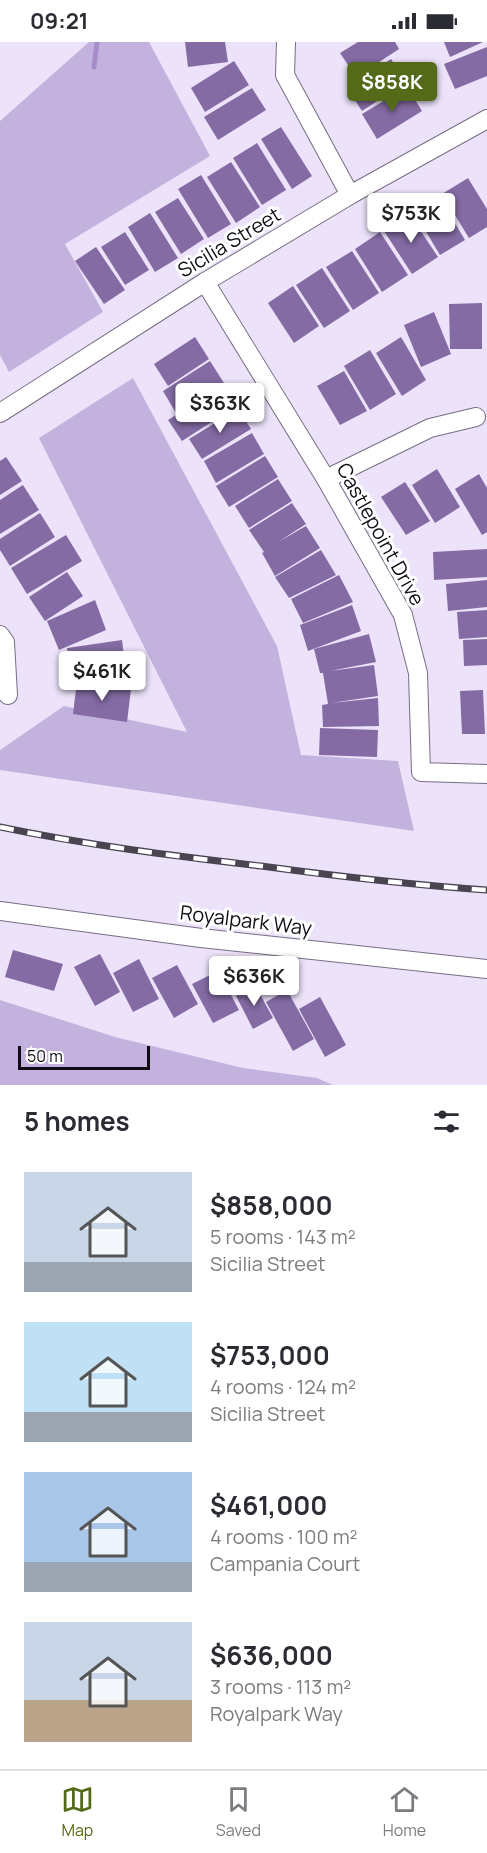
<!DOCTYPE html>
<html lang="en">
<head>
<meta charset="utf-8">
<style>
	body { margin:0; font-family:Manrope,sans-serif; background:#f7f7f7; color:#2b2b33; height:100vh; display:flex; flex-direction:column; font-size:22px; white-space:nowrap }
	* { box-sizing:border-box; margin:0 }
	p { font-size:20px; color:#7c7c81 }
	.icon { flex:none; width:33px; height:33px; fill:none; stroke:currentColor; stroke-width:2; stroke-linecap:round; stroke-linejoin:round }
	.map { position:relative; height:1043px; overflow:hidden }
	.side { display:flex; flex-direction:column; background:#fff; flex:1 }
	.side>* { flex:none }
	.scale { position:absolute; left:18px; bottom:15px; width:132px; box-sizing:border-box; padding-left:6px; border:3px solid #100d15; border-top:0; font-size:16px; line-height:21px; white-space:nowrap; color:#100d15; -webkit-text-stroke:4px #fff; paint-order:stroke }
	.price { position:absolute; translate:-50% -51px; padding:0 14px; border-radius:6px; background:#fff; color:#222; font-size:20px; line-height:39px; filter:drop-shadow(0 2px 3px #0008) }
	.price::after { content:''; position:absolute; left:50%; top:36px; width:18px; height:14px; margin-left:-9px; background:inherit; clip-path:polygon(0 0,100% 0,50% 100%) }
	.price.active { background:#556a19; color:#fff }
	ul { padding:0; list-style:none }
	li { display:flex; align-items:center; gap:18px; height:150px; padding:0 24px }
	li span { display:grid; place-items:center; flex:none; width:168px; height:120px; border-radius:0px; color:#555 }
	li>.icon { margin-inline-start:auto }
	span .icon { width:72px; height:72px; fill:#fffc; stroke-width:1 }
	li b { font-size:26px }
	h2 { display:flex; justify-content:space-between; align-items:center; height:72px; padding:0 24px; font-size:26px }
	.status { display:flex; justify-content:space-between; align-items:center; height:42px; padding:0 30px; background:#fff; direction:ltr }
	.status svg { height:16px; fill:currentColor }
	.dock { display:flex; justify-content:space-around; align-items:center; height:84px; border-top:2px solid #e1e1e2; background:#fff; font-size:16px; color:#7c7c81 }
	.dock a { display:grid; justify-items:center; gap:3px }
	.dock .active { color:#556a19 }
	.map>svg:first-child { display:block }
	.green { fill:#c4b2de }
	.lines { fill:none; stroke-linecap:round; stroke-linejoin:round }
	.stream { stroke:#a68dc9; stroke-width:5 }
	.building { fill:#846ba4 }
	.street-casing { stroke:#776e83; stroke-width:20 }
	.street { stroke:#fff; stroke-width:18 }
	.rail-casing { stroke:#484450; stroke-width:7 }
	.rail { stroke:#fff; stroke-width:4.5; stroke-dasharray:14; stroke-linecap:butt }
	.labels { text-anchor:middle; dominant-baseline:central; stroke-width:6; stroke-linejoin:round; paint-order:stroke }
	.street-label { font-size:20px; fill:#100d15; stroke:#fff }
</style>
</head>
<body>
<div class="status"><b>09:21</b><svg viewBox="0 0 49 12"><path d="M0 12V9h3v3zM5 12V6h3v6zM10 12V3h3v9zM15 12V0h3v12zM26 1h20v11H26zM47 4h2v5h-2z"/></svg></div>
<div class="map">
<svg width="487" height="1043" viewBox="0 0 487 1043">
	<rect width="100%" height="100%" fill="#ece2fa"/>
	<!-- green -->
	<g class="green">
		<polygon points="89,0 149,0 210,114 65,202 103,270 9,330 0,313 0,79"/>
		<polygon points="133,336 277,604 301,713 398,719 414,789 0,728 0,708 64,664 187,690 39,396"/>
		<polygon points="0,958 115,995 243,1026 317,1036 333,1043 0,1043"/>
	</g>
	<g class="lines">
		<!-- stream -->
		<polyline class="stream" points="94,25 97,0"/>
	</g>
	<!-- building -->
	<g class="building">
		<polygon points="185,0 225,0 228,20 188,25"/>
		<polygon points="358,0 395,0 399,7 356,35 340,11"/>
		<polygon points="444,0 483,0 450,15"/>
		<polygon points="487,5 487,34 455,47 444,22"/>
		<polygon points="391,17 406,40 362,69 347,46"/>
		<polygon points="234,19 249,43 205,70 191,46"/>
		<polygon points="407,45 422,69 377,97 362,72"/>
		<polygon points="252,46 266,68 218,98 204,75"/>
		<polygon points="281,85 312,134 292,147 261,97"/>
		<polygon points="257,101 286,148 262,163 233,116"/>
		<polygon points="231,120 260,165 236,181 207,135"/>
		<polygon points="201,133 231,182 208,196 178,147"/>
		<polygon points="468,136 487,167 487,185 469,196 442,152"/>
		<polygon points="438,153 465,198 440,213 413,168"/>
		<polygon points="178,156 204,197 181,212 155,170"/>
		<polygon points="150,171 178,216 155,230 128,185"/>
		<polygon points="410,173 438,215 412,232 384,189"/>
		<polygon points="125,190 149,228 125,243 101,205"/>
		<polygon points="380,190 408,233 382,250 355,207"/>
		<polygon points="96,205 125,248 104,262 75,219"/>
		<polygon points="352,209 379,251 353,268 326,225"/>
		<polygon points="322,226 350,269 324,286 296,243"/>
		<polygon points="293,244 319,284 294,301 268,261"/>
		<polygon points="482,261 482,307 450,307 449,262"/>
		<polygon points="434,270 451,312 421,325 404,283"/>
		<polygon points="195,295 209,317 168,344 154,322"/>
		<polygon points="401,295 426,338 402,354 376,311"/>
		<polygon points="370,308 396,352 370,368 344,324"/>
		<polygon points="210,319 224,341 176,371 163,349"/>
		<polygon points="344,329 367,369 340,383 317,344"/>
		<polygon points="224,343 238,363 182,399 168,378"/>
		<polygon points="238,367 251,387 202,417 189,397"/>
		<polygon points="252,391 264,412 216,441 204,419"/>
		<polygon points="265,414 278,435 229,465 216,444"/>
		<polygon points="6,415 22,439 0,453 0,419"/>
		<polygon points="437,427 460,465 435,481 412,443"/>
		<polygon points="479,432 487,446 487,490 482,493 455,447"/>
		<polygon points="278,437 292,459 249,486 235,464"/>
		<polygon points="405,440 430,479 406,493 381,455"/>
		<polygon points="23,443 39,468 0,492 0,458"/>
		<polygon points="292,461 306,482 278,500 306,484 320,506 275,534 262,511 264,510 249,488"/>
		<polygon points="40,471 55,495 10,524 0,508 0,497"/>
		<polygon points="66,493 82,519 27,552 11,526"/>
		<polygon points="487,507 487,535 434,538 433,510"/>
		<polygon points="321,508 336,533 289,556 275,535"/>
		<polygon points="67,530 83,554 45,579 29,555"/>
		<polygon points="339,533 353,560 303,581 291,557"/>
		<polygon points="487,538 487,565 448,569 446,542"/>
		<polygon points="95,558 106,588 59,608 47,579"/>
		<polygon points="352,563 361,589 308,609 300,583"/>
		<polygon points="487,568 487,595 459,597 457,570"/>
		<polygon points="369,592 376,620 330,629 374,623 378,654 331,661 378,656 379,684 323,685 322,663 328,662 323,631 320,631 314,607"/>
		<polygon points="487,597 487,623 464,624 463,598"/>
		<polygon points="122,598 126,630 71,638 67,606"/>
		<polygon points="77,639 131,647 127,680 73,672"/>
		<polygon points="483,648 485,692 462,692 460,649"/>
		<polygon points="320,686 378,688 377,715 319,713"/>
		<polygon points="13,908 63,922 54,949 5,935"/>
		<polygon points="100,912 120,950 95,964 74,925"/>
		<polygon points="139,917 159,957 133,970 113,931"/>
		<polygon points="177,923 198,962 174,976 152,936"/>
		<polygon points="218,929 239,968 213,981 192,942"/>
		<polygon points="255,943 273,976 253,987 236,954"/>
		<polygon points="287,948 314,997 293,1009 266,960"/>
		<polygon points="320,955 346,1003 325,1015 299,967"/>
	</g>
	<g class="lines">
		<!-- street casing -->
		<g class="street-casing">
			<g id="street">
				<polyline points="286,0 285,33 350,153"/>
				<polyline points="205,240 326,437 403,573 418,631 421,730 487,732"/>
				<polyline points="0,371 205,240 350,153 487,77"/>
				<polyline points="326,437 430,386 476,375"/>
				<polyline points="0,593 5,600 8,653"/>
				<polyline points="0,869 201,896 487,927"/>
			</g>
		</g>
		<!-- street -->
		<use href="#street" class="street"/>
		<!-- rail casing -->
		<g class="rail-casing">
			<path id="rail" d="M0,785C86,803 174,814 261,824C336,834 411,843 487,848"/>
		</g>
		<!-- rail -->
		<use href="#rail" class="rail"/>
	</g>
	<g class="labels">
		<!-- street labels -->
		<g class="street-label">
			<text transform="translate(229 200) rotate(-31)">Sicilia Street</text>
			<text transform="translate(381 492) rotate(61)">Castlepoint Drive</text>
			<text transform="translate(246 878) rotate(7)">Royalpark Way</text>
		</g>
	</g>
</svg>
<div class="scale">50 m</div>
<b class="price active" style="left:392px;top:71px">$858K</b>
<b class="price" style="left:411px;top:202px">$753K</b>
<b class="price" style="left:220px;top:392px">$363K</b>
<b class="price" style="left:102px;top:660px">$461K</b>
<b class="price" style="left:254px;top:965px">$636K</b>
</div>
<section class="side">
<h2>5 homes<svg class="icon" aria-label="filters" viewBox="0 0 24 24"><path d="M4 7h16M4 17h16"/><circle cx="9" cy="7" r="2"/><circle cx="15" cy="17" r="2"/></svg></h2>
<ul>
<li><span style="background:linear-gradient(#c9d6e8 75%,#9aa5b1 0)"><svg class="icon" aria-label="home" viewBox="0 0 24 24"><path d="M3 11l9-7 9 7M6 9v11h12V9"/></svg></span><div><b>$858,000</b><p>5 rooms · 143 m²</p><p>Sicilia Street</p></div></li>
<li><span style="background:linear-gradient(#bfe0f5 75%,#9aa5b1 0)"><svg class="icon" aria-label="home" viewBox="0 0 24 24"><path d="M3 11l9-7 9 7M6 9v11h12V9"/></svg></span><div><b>$753,000</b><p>4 rooms · 124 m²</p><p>Sicilia Street</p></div></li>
<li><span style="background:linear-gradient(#a9c7e8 75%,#9aa5b1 0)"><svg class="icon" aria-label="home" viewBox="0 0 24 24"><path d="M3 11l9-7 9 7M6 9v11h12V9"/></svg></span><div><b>$461,000</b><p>4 rooms · 100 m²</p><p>Campania Court</p></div></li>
<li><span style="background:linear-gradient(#c9d6e8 65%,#b9a48a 0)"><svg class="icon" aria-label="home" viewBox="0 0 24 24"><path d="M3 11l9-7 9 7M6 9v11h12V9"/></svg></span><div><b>$636,000</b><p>3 rooms · 113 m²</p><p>Royalpark Way</p></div></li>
</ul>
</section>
<nav class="dock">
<a class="active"><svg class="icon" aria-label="map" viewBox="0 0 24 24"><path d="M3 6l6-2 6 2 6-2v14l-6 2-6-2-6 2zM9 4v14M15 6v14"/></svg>Map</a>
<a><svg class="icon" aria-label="saved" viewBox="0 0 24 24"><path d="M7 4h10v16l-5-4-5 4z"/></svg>Saved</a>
<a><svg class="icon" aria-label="home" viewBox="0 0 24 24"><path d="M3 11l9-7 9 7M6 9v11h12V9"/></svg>Home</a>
</nav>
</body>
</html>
